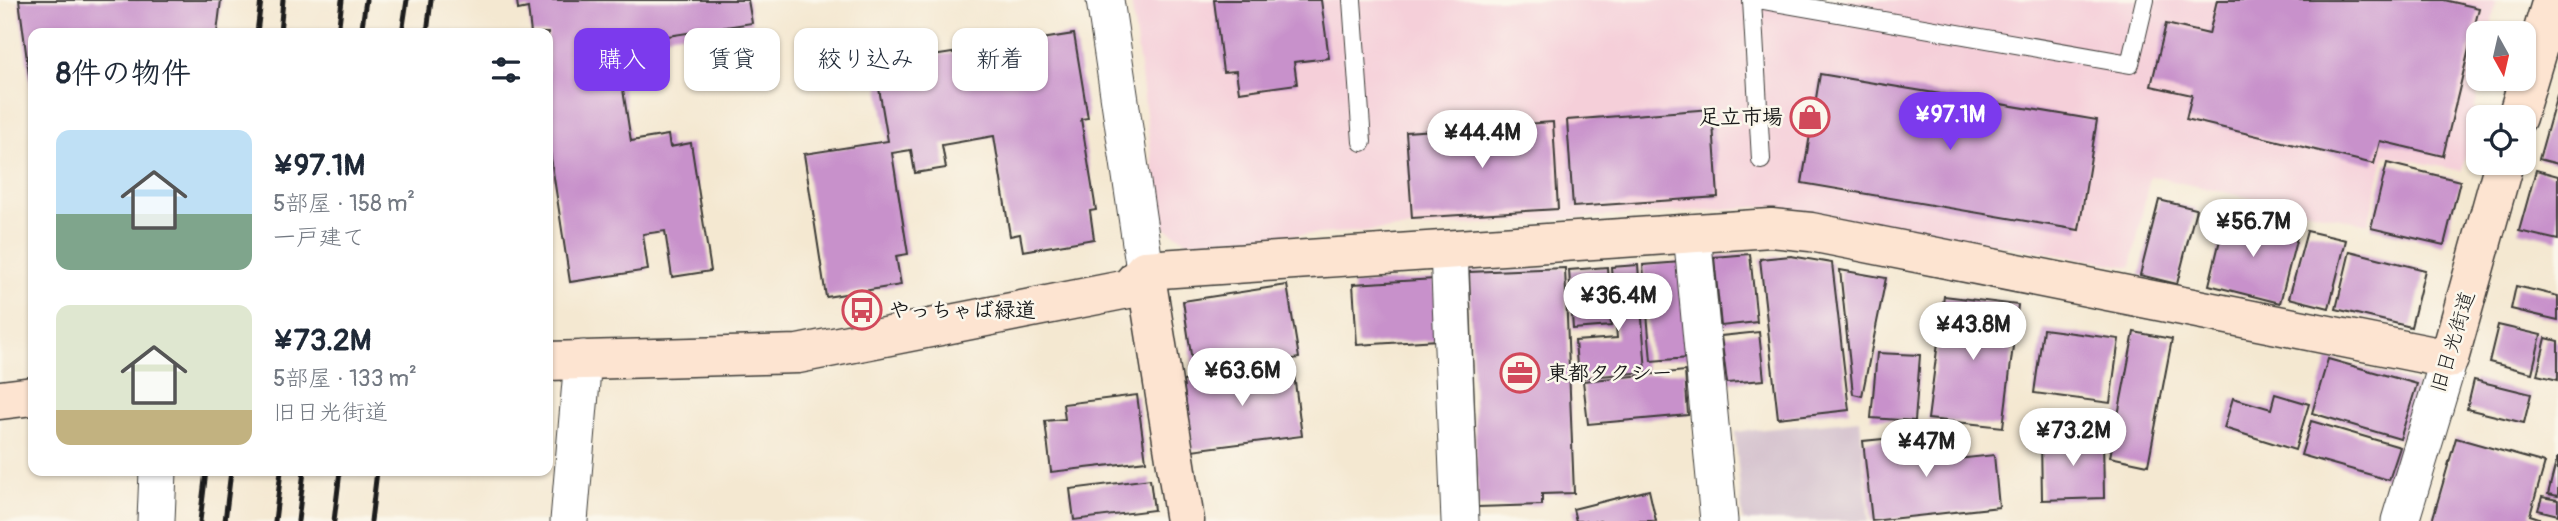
<!DOCTYPE html>
<html lang="ja">
<head>
<meta charset="utf-8">
<style>
	body { margin:0; font-family:Pangolin,"Klee One",sans-serif; background:#f2f2f3; color:#1f2937; height:100vh; display:flex; flex-direction:column; font-size:26px; white-space:nowrap }
	* { box-sizing:border-box; margin:0 }
	p { font-size:23px; color:#747a83 }
	.icon { flex:none; width:38px; height:38px; fill:none; stroke:currentColor; stroke-width:2; stroke-linecap:round; stroke-linejoin:round }
	.map { position:relative; flex:1; overflow:hidden }
	.side { position:absolute; left:28px; top:28px; width:525px; height:448px; display:flex; flex-direction:column; background:#fff; border-radius:14px; box-shadow:0 2px 5px #0004 }
	.side>* { flex:none }
	.guide { position:absolute; left:574px; top:28px; width:665px; height:63px; display:flex; gap:14px }
	.needle { width:46px; rotate:172deg }
	.fabs { position:absolute; left:2466px; top:21px; display:grid; gap:14px }
	.fabs a { display:grid; place-items:center; width:70px; height:70px; border-radius:14px; background:#fff; box-shadow:0 2px 5px #0004; font-size:35px }
	.price { position:absolute; translate:-50% -60px; padding:0 16px; border-radius:24px; background:#fff; color:#222; font-size:23px; line-height:46px; filter:drop-shadow(0 2px 4px #0008) }
	.price::after { content:''; position:absolute; left:50%; top:42px; width:21px; height:16px; margin-left:-10px; background:inherit; clip-path:polygon(0 0,100% 0,50% 100%) }
	.price.selected { background:#7c3aed; color:#fff }
	ul { padding:0; list-style:none }
	li { display:flex; align-items:center; gap:21px; height:175px; padding:0 28px }
	li span { display:grid; place-items:center; flex:none; width:196px; height:140px; border-radius:14px; color:#555 }
	li>.icon { margin-inline-start:auto }
	span .icon { width:84px; height:84px; fill:#fffc; stroke-width:1 }
	li b { font-size:30px }
	h2 { display:flex; justify-content:space-between; align-items:center; height:84px; padding:0 28px; font-size:30px }
	.pill { padding:0 24px; border-radius:14px; background:#fff; box-shadow:0 2px 5px #0004; font-size:24px; line-height:63px }
	.pill.selected { background:#7c3aed; color:#fff }
	.map>svg:first-child { display:block }
	.built { fill:#f5cfd9 }
	.industrial { fill:#d1bdcb }
	.building { fill:#c891cb }
	.lines { fill:none; stroke-linecap:round; stroke-linejoin:round }
	.lane-casing { stroke:#3c3b37; stroke-width:20 }
	.street-casing { stroke:#3c3b37; stroke-width:39 }
	.secondary-casing { stroke:#3c3b37; stroke-width:41 }
	.lane { stroke:#fff; stroke-width:18 }
	.street { stroke:#fff; stroke-width:37 }
	.secondary { stroke:#fde4d1; stroke-width:38 }
	.rail { stroke:#1c1c1c; stroke-width:5 }
	.labels { text-anchor:middle; dominant-baseline:central; stroke-width:5; stroke-linejoin:round; paint-order:stroke }
	.poi-label { font-size:21px; font-weight:bold; fill:#1c1c1c; stroke:#fbf7ec; text-anchor:start }
	.street-label { font-size:21px; fill:#1c1c1c; stroke:#fbf7ec }
</style>
</head>
<body>
<div class="map">
<svg width="2558" height="521" viewBox="0 0 2558 521">
	<rect width="100%" height="100%" fill="#fbf7ec"/>
	<filter id="ink" filterUnits="userSpaceOnUse"><feTurbulence type="fractalNoise" baseFrequency=".0143" numOctaves="2"/><feDisplacementMap in="SourceGraphic" scale="14" xChannelSelector="R" yChannelSelector="G"/><feConvolveMatrix kernelMatrix="1 2 1 2 8 2 1 2 1" color-interpolation-filters="sRGB"/></filter>
	<filter id="wash" filterUnits="userSpaceOnUse"><feTurbulence type="fractalNoise" baseFrequency=".00686" numOctaves="4" result="noise"/><feDisplacementMap in="SourceGraphic" scale="28" xChannelSelector="R" yChannelSelector="G"/><feGaussianBlur stdDeviation="1.57" result="paint"/><feColorMatrix in="noise" values="0 0 0 0 0 0 0 0 0 0 0 0 0 0 0 0 0 1.4 0 .05"/><feComposite in="paint" operator="in"/></filter>
	<g filter="url(#wash)">
		<rect width="100%" height="100%" fill="#f4e8d1"/>
		<!-- built -->
		<polygon class="built" points="1131,0 2496,0 2490,33 2478,33 2478,79 2481,79 2462,171 2385,155 2368,224 2150,176 2131,267 1772,206 1188,242 1161,225"/>
		<!-- industrial -->
		<polygon class="industrial" points="1860,420 1869,521 1743,521 1735,432"/>
		<g id="blocks">
			<!-- building -->
			<g class="building">
				<polygon points="19,0 221,0 217,33 33,33 32,97"/>
				<polygon points="517,0 748,0 752,23 616,44 631,141 668,135 670,147 691,143 711,271 672,277 665,231 643,234 648,270 570,282 548,139 548,33 531,33 528,8 518,10"/>
				<polygon points="1214,0 1321,0 1329,58 1294,62 1297,84 1239,92 1236,71 1223,72"/>
				<polygon points="2217,0 2444,0 2479,8 2443,156 2380,141 2374,164 2186,119 2192,95 2151,86 2166,24 2209,34"/>
				<polygon points="1074,34 1088,118 1081,119 1096,210 1090,211 1094,239 1023,251 1020,234 1010,236 994,136 942,145 946,168 915,173 911,150 892,153 908,254 896,256 901,285 826,297 804,154 888,141 875,65"/>
				<polygon points="1820,74 2097,120 2079,230 1802,183"/>
				<polygon points="2557,95 2558,95 2558,164 2539,159"/>
				<polygon points="1712,109 1718,197 1573,207 1567,120"/>
				<polygon points="1553,122 1558,209 1412,218 1406,132"/>
				<polygon points="2387,163 2460,181 2444,245 2371,228"/>
				<polygon points="2536,170 2558,176 2558,240 2519,231"/>
				<polygon points="2159,200 2196,209 2177,284 2140,275"/>
				<polygon points="2226,215 2298,233 2280,303 2209,285"/>
				<polygon points="2307,231 2346,240 2329,308 2289,298"/>
				<polygon points="2350,251 2425,270 2411,327 2336,309"/>
				<polygon points="1750,254 1757,322 1721,326 1714,257"/>
				<polygon points="1791,256 1832,263 1849,410 1778,418 1760,259"/>
				<polygon points="1681,262 1689,358 1651,361 1643,265"/>
				<polygon points="1638,265 1646,372 1578,378 1575,341 1617,338 1611,267"/>
				<polygon points="1607,267 1611,326 1573,329 1569,270"/>
				<polygon points="1565,268 1574,493 1542,494 1542,505 1478,507 1469,272"/>
				<polygon points="1840,270 1886,278 1862,396 1853,394"/>
				<polygon points="1435,279 1438,340 1357,345 1353,284"/>
				<polygon points="1287,285 1299,358 1194,375 1183,301"/>
				<polygon points="2516,286 2558,296 2558,320 2511,309"/>
				<polygon points="1944,296 2018,305 2003,427 1928,419"/>
				<polygon points="2498,325 2541,335 2532,373 2489,362"/>
				<polygon points="2043,329 2119,339 2110,403 2034,393"/>
				<polygon points="1759,332 1764,380 1727,383 1721,336"/>
				<polygon points="2134,332 2172,339 2148,465 2110,457"/>
				<polygon points="2546,338 2558,341 2558,380 2537,375"/>
				<polygon points="1877,353 1920,355 1915,421 1871,418"/>
				<polygon points="2328,359 2417,384 2400,439 2312,413"/>
				<polygon points="1293,367 1302,436 1192,450 1183,381"/>
				<polygon points="1685,371 1688,415 1588,424 1583,381"/>
				<polygon points="2474,380 2531,394 2524,423 2467,409"/>
				<polygon points="2275,394 2309,404 2295,450 2224,428 2233,398 2271,409"/>
				<polygon points="1137,395 1146,461 1051,472 1045,421 1065,419 1063,404"/>
				<polygon points="2311,421 2400,447 2389,480 2301,455"/>
				<polygon points="1945,433 1948,460 1994,455 1999,507 1872,521 1863,441"/>
				<polygon points="2103,436 2104,498 2042,500 2041,438"/>
				<polygon points="2456,438 2545,463 2530,515 2539,518 2538,521 2432,521"/>
				<polygon points="2557,458 2558,458 2558,496 2548,494"/>
				<polygon points="1150,479 1154,510 1074,520 1070,489"/>
				<polygon points="1649,490 1656,521 1576,521 1573,509"/>
				<polygon points="2542,497 2558,500 2558,515 2538,510"/>
			</g>
		</g>
	</g>
	<g filter="url(#ink)">
		<use href="#blocks" fill-opacity="0" stroke="#3c3b37" stroke-width="2"/>
		<g class="lines">
			<!-- lane casing -->
			<g class="lane-casing">
				<g id="lane">
					<polyline points="1352,0 1362,142"/>
					<polyline points="1752,0 1761,160"/>
					<polyline points="1763,0 2130,64 2145,0"/>
				</g>
			</g>
			<!-- street casing -->
			<g class="street-casing">
				<g id="street">
					<polyline points="1105,0 1145,270"/>
					<polyline points="1692,233 1719,521"/>
					<polyline points="1449,250 1460,521"/>
					<polyline points="156,521 158,471"/>
					<polyline points="569,521 583,359"/>
					<polyline points="2400,521 2449,359"/>
				</g>
			</g>
			<!-- secondary casing -->
			<g class="secondary-casing">
				<g id="secondary">
					<polyline points="2517,117 2552,0"/>
					<polyline points="1145,270 1185,521"/>
					<polyline points="548,361 798,354 1128,289 1145,270 1771,228 1811,232 2449,359 2504,163"/>
					<polyline points="0,400 33,396"/>
				</g>
			</g>
			<!-- lane -->
			<use href="#lane" class="lane"/>
			<!-- street -->
			<use href="#street" class="street"/>
			<!-- secondary -->
			<use href="#secondary" class="secondary"/>
			<!-- rail -->
			<g class="rail">
				<polyline points="257,33 261,0"/>
				<polyline points="280,33 283,0"/>
				<polyline points="338,33 342,0"/>
				<polyline points="361,33 366,0"/>
				<polyline points="402,33 407,0"/>
				<polyline points="427,33 431,0"/>
				<polyline points="200,521 206,471"/>
				<polyline points="225,521 231,471"/>
				<polyline points="275,521 281,471"/>
				<polyline points="298,521 304,471"/>
				<polyline points="334,521 340,471"/>
				<polyline points="371,521 377,471"/>
			</g>
		</g>
	</g>
	<!-- icons -->
	<defs>
		<g id="shop-ring" transform="scale(2.0125)"><circle r="9.5" fill="#fbf7ec" stroke="#d1495b" stroke-width="1.5"/><path d="M-5-2.5h2.3a2.7 3.5 0 0 1 5.4 0H5L5.5 6h-11ZM-1.5-2.5h3a1.5 2.3 0 0 0-3 0Z" fill="#d1495b"/></g>
		<g id="bus-ring" transform="scale(2.0125)"><circle r="9.5" fill="#fbf7ec" stroke="#d1495b" stroke-width="1.5"/><path d="M-5-6H5V4H4V6H2V4H-2V6H-4V4H-5ZM-3.5-4V0h7V-4ZM-3.5 1.2v1.5H-2V1.2ZM2 1.2v1.5H3.5V1.2Z" fill="#d1495b"/></g>
		<g id="office-ring" transform="scale(2.0125)"><circle r="9.5" fill="#fbf7ec" stroke="#d1495b" stroke-width="1.5"/><path d="M-6-3h4V-5.5h4V-3h4V5H-6ZM-1-4.5V-3h2v-1.5ZM-6 0V1H6V0Z" fill="#d1495b"/></g>
	</defs>
	<g fill-rule="evenodd">
		<use href="#shop-ring" x="1810" y="117"/>
		<use href="#bus-ring" x="862" y="310"/>
		<use href="#office-ring" x="1520" y="373"/>
	</g>
	<g class="labels">
		<!-- poi labels -->
		<g class="poi-label">
			<text x="1783" y="117" text-anchor="end">足立市場</text>
			<text x="889" y="310">やっちゃば緑道</text>
			<text x="1547" y="373">東都タクシー</text>
		</g>
		<!-- street labels -->
		<g class="street-label">
			<text transform="translate(2453 342) rotate(-73)">旧日光街道</text>
		</g>
	</g>
</svg>
<div class="fabs">
<a><svg class="needle" viewBox="-14 -14 28 28"><path d="M0-13l5 13h-10z" fill="#e53935"/><path d="M0 13l5-13h-10z" fill="#747a83"/></svg></a>
<a><svg class="icon" aria-label="locate" viewBox="0 0 24 24"><circle cx="12" cy="12" r="6"/><path d="M12 2v4M12 18v4M2 12h4M18 12h4"/></svg></a>
</div>
<b class="price selected" style="left:1950px;top:152px">¥97.1M</b>
<b class="price" style="left:1482px;top:170px">¥44.4M</b>
<b class="price" style="left:2253px;top:259px">¥56.7M</b>
<b class="price" style="left:1618px;top:333px">¥36.4M</b>
<b class="price" style="left:1973px;top:362px">¥43.8M</b>
<b class="price" style="left:1242px;top:408px">¥63.6M</b>
<b class="price" style="left:2073px;top:468px">¥73.2M</b>
<b class="price" style="left:1926px;top:479px">¥47M</b>
<div class="guide">
<a class="pill selected">購入</a>
<a class="pill">賃貸</a>
<a class="pill">絞り込み</a>
<a class="pill">新着</a>
</div>
<section class="side">
<h2>8件の物件<svg class="icon" aria-label="filters" viewBox="0 0 24 24"><path d="M4 7h16M4 17h16"/><circle cx="9" cy="7" r="2"/><circle cx="15" cy="17" r="2"/></svg></h2>
<ul>
<li><span style="background:linear-gradient(#bfe0f5 60%,#7fa58c 0)"><svg class="icon" aria-label="home" viewBox="0 0 24 24"><path d="M3 11l9-7 9 7M6 9v11h12V9"/></svg></span><div><b>¥97.1M</b><p>5部屋 · 158 m²</p><p>一戸建て</p></div></li>
<li><span style="background:linear-gradient(#dfe7d0 75%,#c2b280 0)"><svg class="icon" aria-label="home" viewBox="0 0 24 24"><path d="M3 11l9-7 9 7M6 9v11h12V9"/></svg></span><div><b>¥73.2M</b><p>5部屋 · 133 m²</p><p>旧日光街道</p></div></li>
</ul>
</section>
</div>
</body>
</html>
